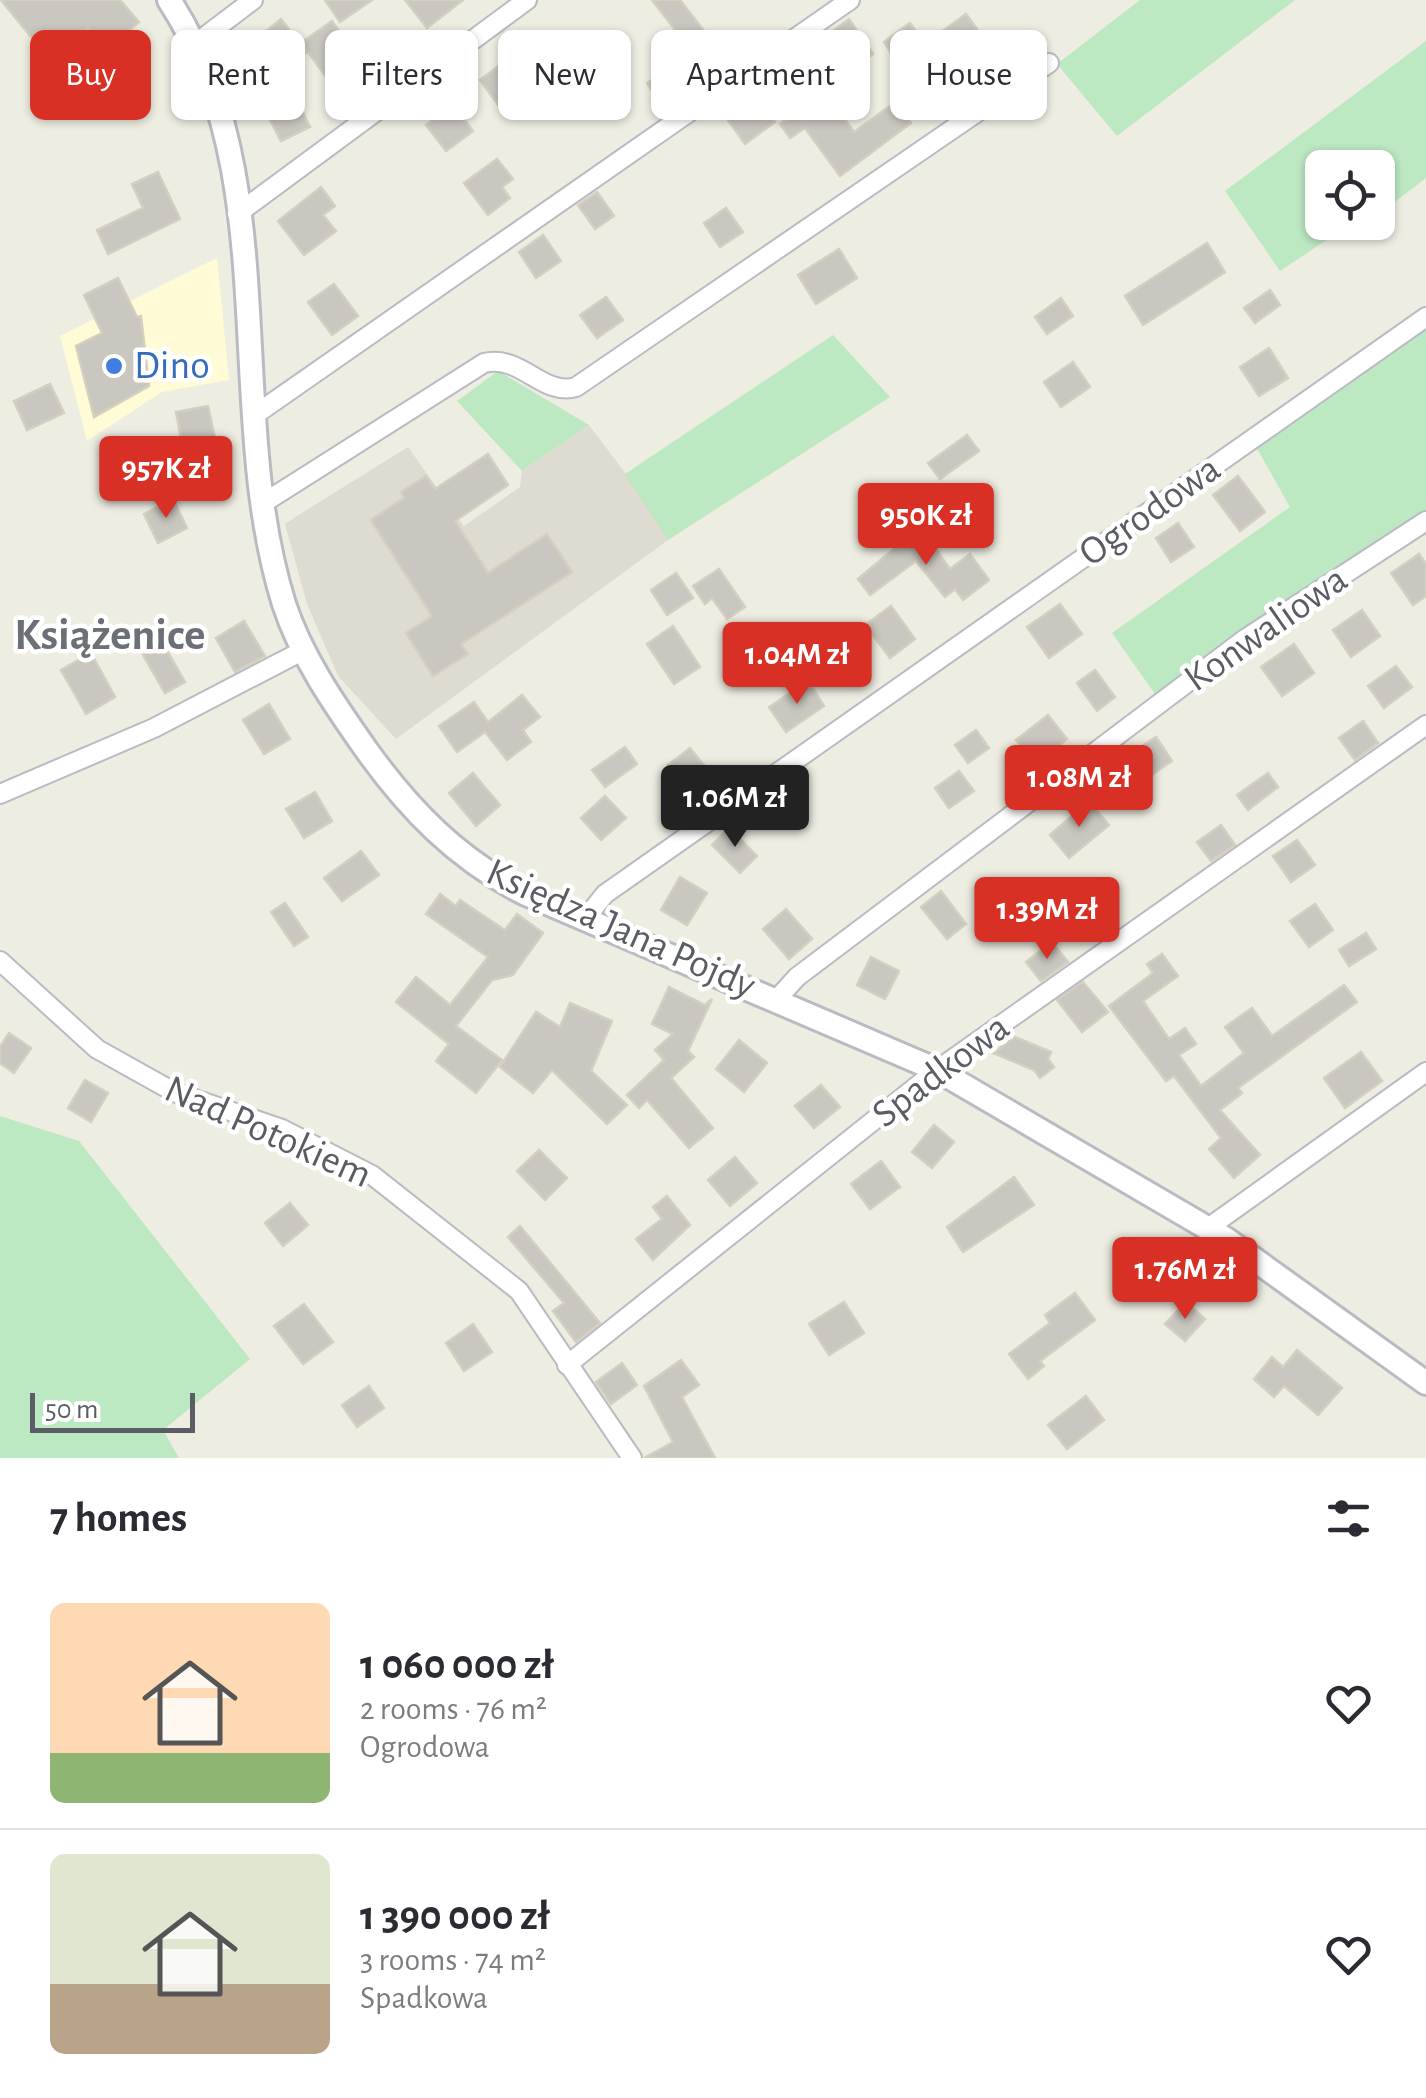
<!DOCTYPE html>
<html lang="en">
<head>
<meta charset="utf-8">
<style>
	body { margin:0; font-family:"Alegreya Sans",sans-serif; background:#f2f2f3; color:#2b2b33; height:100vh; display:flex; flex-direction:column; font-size:38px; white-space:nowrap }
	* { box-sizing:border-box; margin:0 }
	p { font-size:32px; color:#7c7c81 }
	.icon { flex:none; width:55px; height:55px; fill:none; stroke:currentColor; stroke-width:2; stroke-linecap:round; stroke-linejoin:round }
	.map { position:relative; height:1458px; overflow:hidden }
	.drawer { display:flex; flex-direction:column; background:#fff; flex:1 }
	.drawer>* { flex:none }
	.hud { position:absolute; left:30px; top:30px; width:1368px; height:90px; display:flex; gap:20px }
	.buttons { position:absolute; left:1305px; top:150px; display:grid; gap:20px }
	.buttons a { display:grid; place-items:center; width:90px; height:90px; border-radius:15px; background:#fff; box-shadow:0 2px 8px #0004; font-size:50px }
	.scale { position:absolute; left:30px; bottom:25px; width:165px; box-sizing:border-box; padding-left:10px; border:5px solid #5a5d64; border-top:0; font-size:28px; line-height:35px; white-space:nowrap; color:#5a5d64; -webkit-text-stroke:8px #fff; paint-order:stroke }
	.price { position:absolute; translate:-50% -85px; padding:0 22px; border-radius:10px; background:#d93025; color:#fff; font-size:32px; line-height:65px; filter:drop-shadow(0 2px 5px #0008) }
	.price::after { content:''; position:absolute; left:50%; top:60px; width:30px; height:22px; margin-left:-15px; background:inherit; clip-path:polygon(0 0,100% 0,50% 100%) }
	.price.current { background:#222; color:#fff }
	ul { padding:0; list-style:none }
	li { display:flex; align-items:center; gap:30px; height:250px; padding:0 50px }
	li+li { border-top:2px solid #e1e1e2 }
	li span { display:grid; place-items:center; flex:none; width:280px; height:200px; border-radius:15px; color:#555 }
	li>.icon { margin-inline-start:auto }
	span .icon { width:120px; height:120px; fill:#fffc; stroke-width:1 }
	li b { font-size:42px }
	h2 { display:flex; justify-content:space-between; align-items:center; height:120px; padding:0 50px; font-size:42px }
	.pill { padding:0 35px; border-radius:15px; background:#fff; box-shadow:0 2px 8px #0004; font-size:35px; line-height:90px }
	.pill.current { background:#d93025; color:#fff }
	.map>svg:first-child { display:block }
	.commercial { fill:#fffbd6 }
	.education { fill:#dedcd1 }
	.green { fill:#bce8c2 }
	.building { fill:#c9c7bf; stroke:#d3d0c0; stroke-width:2.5 }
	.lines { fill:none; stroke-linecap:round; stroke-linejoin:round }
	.minor-casing { stroke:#babbc2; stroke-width:22 }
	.tertiary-casing { stroke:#babbc2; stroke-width:28 }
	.minor { stroke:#fff; stroke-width:18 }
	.tertiary { stroke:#fff; stroke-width:22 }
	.shop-dot { fill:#3f7fe0; stroke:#fff; stroke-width:4 }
	.labels { text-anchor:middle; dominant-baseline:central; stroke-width:9; stroke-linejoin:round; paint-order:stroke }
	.shop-label { font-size:40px; fill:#366cbe; stroke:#fff; text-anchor:start }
	.street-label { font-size:40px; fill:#5a5d64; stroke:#fff }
	.quarter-label { font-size:45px; font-weight:bold; fill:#6b6f76; stroke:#fff }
</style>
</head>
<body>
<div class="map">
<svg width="1426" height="1458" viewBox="0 0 1426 1458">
	<rect width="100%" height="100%" fill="#eeede2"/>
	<!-- commercial -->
	<polygon class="commercial" points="217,258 229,380 162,392 87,441 60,336"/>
	<!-- education -->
	<polygon class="education" points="755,388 799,454 668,540 396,739 338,676 307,604 285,524 297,516 408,447 464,526 520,487 522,471 589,425 626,474"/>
	<!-- green -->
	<g class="green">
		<polygon points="1140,0 1295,0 1117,136 1057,64"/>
		<polygon points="1426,41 1426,178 1383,211 1378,205 1378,168 1322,168 1322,222 1352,223 1280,271 1225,191"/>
		<polygon points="1426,325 1426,512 1155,694 1112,633 1290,507 1255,445"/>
		<polygon points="833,335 890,397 668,540 625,474"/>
		<polygon points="498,371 589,425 522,471 457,401"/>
		<polygon points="0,1116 79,1141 250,1359 163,1430 179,1458 0,1458"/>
	</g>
	<!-- building -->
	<g class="building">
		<polygon points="1,0 120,0 139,22 106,49 88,28 49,59"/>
		<polygon points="325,0 372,0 340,22"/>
		<polygon points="405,0 463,0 427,28"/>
		<polygon points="652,0 680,0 708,36 690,49"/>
		<polygon points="966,14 977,29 939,56 958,83 907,118 911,123 840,176 805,128 790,138 780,124 826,92 854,132 915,88 884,42 910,23 925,44"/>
		<polygon points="281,19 307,52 281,73 255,40"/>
		<polygon points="849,19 873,54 843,75 819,41"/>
		<polygon points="332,21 343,36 332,44 355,74 335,89 301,43"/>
		<polygon points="513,55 533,82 499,106 480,80"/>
		<polygon points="674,65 690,89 663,107 647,83"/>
		<polygon points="570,69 593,97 573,113 551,85"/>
		<polygon points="751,87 775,122 745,144 720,109"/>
		<polygon points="295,96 310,127 281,141 265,110"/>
		<polygon points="453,105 473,131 446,151 426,125"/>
		<polygon points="497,159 513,179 502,187 510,198 488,215 464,183"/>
		<polygon points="158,172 180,219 108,254 97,230 143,208 132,184"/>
		<polygon points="321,187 335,206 323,215 336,231 304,255 278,221"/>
		<polygon points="597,192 614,216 595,229 578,205"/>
		<polygon points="726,208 743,232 720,247 704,223"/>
		<polygon points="543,235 561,261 536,278 519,252"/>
		<polygon points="1207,243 1225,272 1143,325 1125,296"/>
		<polygon points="839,249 857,278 816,304 798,275"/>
		<polygon points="118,278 137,317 141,316 149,386 94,417 76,346 102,333 84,295"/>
		<polygon points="334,284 358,316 332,335 308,302"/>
		<polygon points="1270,290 1280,305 1255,323 1244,308"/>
		<polygon points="606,297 623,320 597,338 580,315"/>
		<polygon points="1061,298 1073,316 1047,334 1035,317"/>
		<polygon points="1269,348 1288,378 1259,396 1240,367"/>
		<polygon points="1073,362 1090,387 1061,407 1044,382"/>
		<polygon points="50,384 64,413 27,430 14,401"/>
		<polygon points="208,406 218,452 185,459 176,412"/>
		<polygon points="967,435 979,451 940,479 928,463"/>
		<polygon points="488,454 508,485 455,521 488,573 547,534 572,572 461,644 468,654 433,676 406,633 432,616 371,520 404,498 401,492 426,476 435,489"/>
		<polygon points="1238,476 1265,512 1240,531 1213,495"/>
		<polygon points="173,499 187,528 158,543 144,514"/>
		<polygon points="1178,523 1194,547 1171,562 1156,538"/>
		<polygon points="920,527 950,569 970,554 989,580 963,600 955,589 945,597 916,561 870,595 858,579"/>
		<polygon points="1419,554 1426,564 1426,596 1413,605 1391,573"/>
		<polygon points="719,569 745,607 727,619 712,598 705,604 693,586"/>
		<polygon points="676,573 693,598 667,615 651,590"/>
		<polygon points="1060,604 1082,634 1049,658 1027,627"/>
		<polygon points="891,606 915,639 890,658 865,625"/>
		<polygon points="1362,610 1380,636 1351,657 1333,630"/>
		<polygon points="244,621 265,656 235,672 216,638"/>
		<polygon points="673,626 700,667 674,684 647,644"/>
		<polygon points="163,644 185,682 165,693 143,655"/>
		<polygon points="1294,644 1314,673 1282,696 1261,667"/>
		<polygon points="91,653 115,697 86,714 61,670"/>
		<polygon points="1396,666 1412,687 1384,708 1368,686"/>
		<polygon points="1095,670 1115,697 1097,711 1077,683"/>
		<polygon points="808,681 824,706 786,732 769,707"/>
		<polygon points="522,695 540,717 523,730 531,742 507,760 485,732 457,752 439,726 474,702 488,722"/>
		<polygon points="269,704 290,739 264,754 243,720"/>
		<polygon points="1048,715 1067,739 1035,764 1016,740"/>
		<polygon points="1363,721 1378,743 1355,760 1339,738"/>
		<polygon points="976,730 989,748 968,763 955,745"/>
		<polygon points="1156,737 1172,761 1144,780 1127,756"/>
		<polygon points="625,747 637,764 605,787 592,770"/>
		<polygon points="690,748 715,779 692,796 668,765"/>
		<polygon points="959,771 974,791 949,808 935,788"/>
		<polygon points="473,773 500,805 476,826 449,793"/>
		<polygon points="1268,773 1278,787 1248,810 1237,795"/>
		<polygon points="315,792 332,821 304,838 286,809"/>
		<polygon points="605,796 626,818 601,840 581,818"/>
		<polygon points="1089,801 1109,825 1069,858 1050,835"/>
		<polygon points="1221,825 1235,845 1211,861 1197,842"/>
		<polygon points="729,828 757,856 740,873 712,845"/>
		<polygon points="1297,840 1315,865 1291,882 1273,856"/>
		<polygon points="361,851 379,875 342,901 324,878"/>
		<polygon points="680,877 707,893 687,925 661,910"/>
		<polygon points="941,891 966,924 947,939 921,907"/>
		<polygon points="440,894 456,906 460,900 505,930 517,914 543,933 513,975 492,980 456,1026 502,1060 476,1093 436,1061 449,1044 396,1002 416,977 450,1005 488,957 426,914"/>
		<polygon points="285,903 308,937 294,946 271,912"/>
		<polygon points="1315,904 1333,930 1309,947 1290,921"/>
		<polygon points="786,909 812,939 789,959 763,929"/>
		<polygon points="1366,933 1376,949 1349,966 1339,950"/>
		<polygon points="1052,942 1068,962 1041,981 1026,962"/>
		<polygon points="1162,954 1178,976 1143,1001 1169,1039 1185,1028 1196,1044 1179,1055 1201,1086 1244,1053 1225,1027 1252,1008 1272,1036 1344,985 1357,1002 1238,1088 1242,1093 1220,1110 1260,1155 1234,1178 1209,1149 1221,1138 1174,1076 1166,1081 1109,1006 1153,973 1147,964"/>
		<polygon points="871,957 899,971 885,999 857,985"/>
		<polygon points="1083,982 1108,1012 1082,1032 1057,1000"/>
		<polygon points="669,987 705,1005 712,999 688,1051 694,1057 671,1078 713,1128 689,1148 647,1100 639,1108 627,1095 664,1060 655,1050 673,1034 652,1024"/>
		<polygon points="570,1003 612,1021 591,1071 627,1105 607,1124 552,1070 533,1093 500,1067 536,1012 560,1027"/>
		<polygon points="9,1033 31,1048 14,1073 0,1063 0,1047"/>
		<polygon points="1015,1037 1051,1052 1048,1059 1054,1067 1040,1078 1034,1070 993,1053"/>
		<polygon points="739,1040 767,1063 744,1092 716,1069"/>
		<polygon points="1361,1052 1382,1081 1345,1108 1324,1078"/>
		<polygon points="85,1080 108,1093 91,1122 68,1108"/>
		<polygon points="821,1085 840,1107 814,1128 795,1106"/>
		<polygon points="934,1125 954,1142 932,1168 912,1152"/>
		<polygon points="539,1150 567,1178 545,1200 517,1171"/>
		<polygon points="735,1157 757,1183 730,1206 708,1180"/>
		<polygon points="881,1161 900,1187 870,1209 851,1184"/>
		<polygon points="1014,1177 1034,1205 963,1252 947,1227"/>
		<polygon points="667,1196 690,1225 653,1260 636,1239 662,1219 653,1207"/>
		<polygon points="290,1203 308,1225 283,1246 265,1223"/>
		<polygon points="520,1226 600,1323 576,1342 553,1311 564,1303 508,1237"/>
		<polygon points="1075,1293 1095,1320 1040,1361 1044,1366 1028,1379 1009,1354 1050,1323 1045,1315"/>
		<polygon points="844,1302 864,1333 829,1355 809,1324"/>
		<polygon points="1186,1302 1205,1319 1185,1341 1165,1324"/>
		<polygon points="304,1304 333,1342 303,1364 274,1326"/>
		<polygon points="473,1324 492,1352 464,1371 446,1343"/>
		<polygon points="1297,1350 1342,1388 1318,1415 1284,1386 1274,1397 1254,1379 1272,1357 1283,1367"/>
		<polygon points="681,1360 699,1385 682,1397 715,1458 644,1458 673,1442 644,1386"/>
		<polygon points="622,1363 637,1385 611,1404 596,1382"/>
		<polygon points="369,1386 384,1408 357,1427 342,1405"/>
		<polygon points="1086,1396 1104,1420 1067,1449 1048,1425"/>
	</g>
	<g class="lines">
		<!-- minor casing -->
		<g class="minor-casing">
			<g id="minor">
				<polyline points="195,44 253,0"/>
				<polyline points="237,214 527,0"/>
				<polyline points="256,414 850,0"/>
				<path d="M265,502L484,363C521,354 543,397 576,387L1049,63"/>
				<polyline points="0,794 154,728 304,650"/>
				<polyline points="585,919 605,894 1426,317"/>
				<polyline points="0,961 97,1049 174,1092 282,1129 372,1175 519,1291 632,1458"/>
				<polyline points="778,998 797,977 1245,639 1426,521"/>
				<polyline points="1208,1228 1426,1072"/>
				<polyline points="567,1365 937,1070 1426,725"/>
			</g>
		</g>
		<!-- tertiary casing -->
		<g class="tertiary-casing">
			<path id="tertiary" d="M169,0C285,178 223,409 284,604C301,656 334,704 365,748C409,810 458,860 526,894L937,1070L1226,1239L1426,1383"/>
		</g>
		<!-- minor -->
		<use href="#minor" class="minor"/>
		<!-- tertiary -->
		<use href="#tertiary" class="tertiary"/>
	</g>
	<!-- markers -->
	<circle class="shop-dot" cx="114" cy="366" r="10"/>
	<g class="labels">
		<!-- shop labels -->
		<g class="shop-label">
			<text x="134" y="366">Dino</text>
		</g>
		<!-- street labels -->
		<g class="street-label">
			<text transform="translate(1150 511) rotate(-35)">Ogrodowa</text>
			<text transform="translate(1266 629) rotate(-35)">Konwaliowa</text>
			<text transform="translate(621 929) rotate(24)">Księdza Jana Pojdy</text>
			<text transform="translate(941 1071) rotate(-37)">Spadkowa</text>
			<text transform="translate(268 1132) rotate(24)">Nad Potokiem</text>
		</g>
		<!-- quarter labels -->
		<g class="quarter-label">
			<text x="110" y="635">Książenice</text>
		</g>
	</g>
</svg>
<div class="buttons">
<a><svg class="icon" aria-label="locate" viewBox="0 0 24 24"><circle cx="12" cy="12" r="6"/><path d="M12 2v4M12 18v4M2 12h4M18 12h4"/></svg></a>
</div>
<div class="scale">50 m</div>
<b class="price" style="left:166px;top:521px">957K zł</b>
<b class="price" style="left:926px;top:568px">950K zł</b>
<b class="price" style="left:797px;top:707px">1.04M zł</b>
<b class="price" style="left:1079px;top:830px">1.08M zł</b>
<b class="price current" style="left:735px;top:850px">1.06M zł</b>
<b class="price" style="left:1047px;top:962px">1.39M zł</b>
<b class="price" style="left:1185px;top:1322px">1.76M zł</b>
<div class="hud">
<a class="pill current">Buy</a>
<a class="pill">Rent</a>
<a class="pill">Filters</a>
<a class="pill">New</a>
<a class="pill">Apartment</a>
<a class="pill">House</a>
</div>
</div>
<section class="drawer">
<h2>7 homes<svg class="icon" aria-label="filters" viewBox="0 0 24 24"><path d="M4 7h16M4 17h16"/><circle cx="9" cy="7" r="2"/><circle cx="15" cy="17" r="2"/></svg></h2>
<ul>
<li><span style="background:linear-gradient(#ffd9b3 75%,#8fb573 0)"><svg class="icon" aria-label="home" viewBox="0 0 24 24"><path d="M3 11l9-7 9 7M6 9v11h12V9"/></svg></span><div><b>1 060 000 zł</b><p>2 rooms · 76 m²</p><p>Ogrodowa</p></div><svg class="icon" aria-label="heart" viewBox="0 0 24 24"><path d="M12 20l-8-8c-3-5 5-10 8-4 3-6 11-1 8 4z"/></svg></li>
<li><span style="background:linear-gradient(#dfe7d0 65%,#b9a48a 0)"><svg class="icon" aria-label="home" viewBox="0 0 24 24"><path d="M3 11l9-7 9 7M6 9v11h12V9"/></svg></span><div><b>1 390 000 zł</b><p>3 rooms · 74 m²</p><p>Spadkowa</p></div><svg class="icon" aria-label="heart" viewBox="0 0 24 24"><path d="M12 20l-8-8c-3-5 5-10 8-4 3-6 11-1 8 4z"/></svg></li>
</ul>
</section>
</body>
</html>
